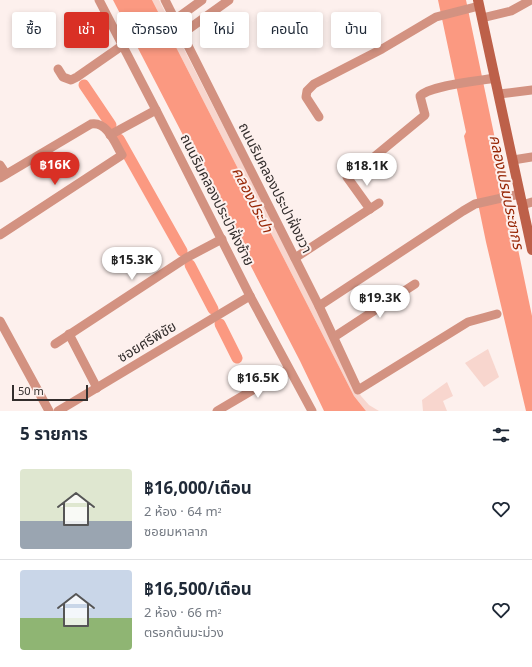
<!DOCTYPE html>
<html lang="th">
<head>
<meta charset="utf-8">
<style>
	body { margin:0; font-family:Georgia,"Noto Sans Thai",serif; background:#f6f6f7; color:#1f2937; height:100vh; display:flex; flex-direction:column; font-size:15px; white-space:nowrap }
	* { box-sizing:border-box; margin:0 }
	p { font-size:13px; color:#747a83 }
	.icon { flex:none; width:22px; height:22px; fill:none; stroke:currentColor; stroke-width:2; stroke-linecap:round; stroke-linejoin:round }
	.map { position:relative; height:411px; overflow:hidden }
	.sheet { display:flex; flex-direction:column; background:#fff; flex:1 }
	.sheet>* { flex:none }
	.guide { position:absolute; left:12px; top:12px; width:508px; height:36px; display:flex; gap:8px }
	.scale { position:absolute; left:12px; bottom:10px; width:76px; box-sizing:border-box; padding-left:4px; border:2px solid #332e2d; border-top:0; font-size:11px; line-height:14px; white-space:nowrap; color:#332e2d; -webkit-text-stroke:3px #fdf0ed; paint-order:stroke }
	.price { position:absolute; translate:-50% -34px; padding:0 9px; border-radius:14px; background:#fff; color:#222; font-size:13px; line-height:26px; filter:drop-shadow(0 1px 2px #0008) }
	.price::after { content:''; position:absolute; left:50%; top:24px; width:12px; height:9px; margin-left:-6px; background:inherit; clip-path:polygon(0 0,100% 0,50% 100%) }
	.price.selected { background:#d93025; color:#fff }
	ul { padding:0; list-style:none }
	li { display:flex; align-items:center; gap:12px; height:100px; padding:0 20px }
	li+li { border-top:1px solid #e0e1e3 }
	li span { display:grid; place-items:center; flex:none; width:112px; height:80px; border-radius:4px; color:#555 }
	li>.icon { margin-inline-start:auto }
	span .icon { width:48px; height:48px; fill:#fffc; stroke-width:1 }
	li b { font-size:17px }
	h2 { display:flex; justify-content:space-between; align-items:center; height:48px; padding:0 20px; font-size:17px }
	.chip { padding:0 14px; border-radius:4px; background:#fff; box-shadow:0 2px 6px #0003; font-size:14px; line-height:36px }
	.chip.selected { background:#d93025; color:#fff }
	.map>svg:first-child { display:block }
	.green { fill:#f8d6ce }
	.water { fill:#fb9981 }
	.lines { fill:none; stroke-linecap:round; stroke-linejoin:round }
	.canal { stroke:#fb9981; stroke-width:11 }
	.street { stroke:#d39281; stroke-width:9 }
	.secondary { stroke:#bd6049; stroke-width:10 }
	.labels { text-anchor:middle; dominant-baseline:central; stroke-width:4; stroke-linejoin:round; paint-order:stroke }
	.street-label { font-size:14px; fill:#332e2d; stroke:#fdf0ed }
	.water-label { font-size:15px; font-style:italic; fill:#972605; stroke:#fdf0ed }
</style>
</head>
<body>
<div class="map">
<svg width="532" height="411" viewBox="0 0 532 411">
	<rect width="100%" height="100%" fill="#fdf0ed"/>
	<!-- green -->
	<g class="green">
		<polygon points="152,0 159,0 361,396 369,405 379,411 366,411 354,396"/>
		<polygon points="488,349 499,377 484,387 465,363"/>
		<polygon points="447,382 453,396 443,401 447,411 423,411 422,400"/>
	</g>
	<!-- water -->
	<g class="water">
		<polygon points="113,0 152,0 354,396 366,411 324,411 300,361"/>
		<polygon points="438,0 466,0 532,316 532,411 526,411 486,242 464,136 466,132"/>
	</g>
	<g class="lines">
		<!-- canal -->
		<g class="canal">
			<polyline points="84,85 111,125"/>
			<polyline points="119,139 182,251"/>
			<polyline points="190,265 213,309"/>
			<polyline points="220,324 237,358"/>
		</g>
		<!-- street -->
		<g class="street">
			<polyline points="99,0 156,110 250,296 312,411"/>
			<polyline points="165,0 319,306 358,390 468,322 497,314"/>
			<polyline points="482,18 511,11 531,0"/>
			<polyline points="176,19 202,0"/>
			<polyline points="183,33 229,0"/>
			<polyline points="58,69 63,77 71,80 77,77 123,45"/>
			<polyline points="499,94 532,90"/>
			<polyline points="319,117 306,97 307,91 314,84 382,49 436,17 479,6"/>
			<polyline points="110,135 156,110"/>
			<polyline points="513,160 532,157"/>
			<path d="M368,162L425,115L420,96C431,85 479,81 495,78"/>
			<polyline points="0,165 6,174"/>
			<polyline points="347,177 370,209"/>
			<path d="M0,178L91,124C107,121 115,143 122,155L0,235"/>
			<polyline points="522,205 532,202"/>
			<polyline points="295,258 379,203"/>
			<polyline points="319,306 463,211 475,204 520,194"/>
			<polyline points="0,321 49,411"/>
			<polyline points="69,334 97,388"/>
			<polyline points="334,337 415,284"/>
			<polyline points="55,344 186,258 222,239"/>
			<polyline points="58,411 250,296"/>
			<polyline points="217,411 288,369"/>
		</g>
		<!-- secondary -->
		<polyline class="secondary" points="478,0 532,250"/>
	</g>
	<g class="labels">
		<!-- street labels -->
		<g class="street-label">
			<text transform="translate(275 188) rotate(63)">ถนนริมคลองประปาฝั่งขวา</text>
			<text transform="translate(217 200) rotate(63)">ถนนริมคลองประปาฝั่งซ้าย</text>
			<text transform="translate(147 342) rotate(-31)">ซอยศรีพิชัย</text>
		</g>
		<!-- water labels -->
		<g class="water-label">
			<text transform="translate(506 192) rotate(78)">คลองเปรมประชากร</text>
			<text transform="translate(252 200) rotate(63)">คลองประปา</text>
		</g>
	</g>
</svg>
<div class="scale">50 m</div>
<b class="price selected" style="left:55px;top:186px">฿16K</b>
<b class="price" style="left:367px;top:187px">฿18.1K</b>
<b class="price" style="left:132px;top:281px">฿15.3K</b>
<b class="price" style="left:380px;top:319px">฿19.3K</b>
<b class="price" style="left:258px;top:399px">฿16.5K</b>
<div class="guide">
<a class="chip">ซื้อ</a>
<a class="chip selected">เช่า</a>
<a class="chip">ตัวกรอง</a>
<a class="chip">ใหม่</a>
<a class="chip">คอนโด</a>
<a class="chip">บ้าน</a>
</div>
</div>
<section class="sheet">
<h2>5 รายการ<svg class="icon" aria-label="filters" viewBox="0 0 24 24"><path d="M4 7h16M4 17h16"/><circle cx="9" cy="7" r="2"/><circle cx="15" cy="17" r="2"/></svg></h2>
<ul>
<li><span style="background:linear-gradient(#dfe7d0 65%,#9aa5b1 0)"><svg class="icon" aria-label="home" viewBox="0 0 24 24"><path d="M3 11l9-7 9 7M6 9v11h12V9"/></svg></span><div><b>฿16,000/เดือน</b><p>2 ห้อง · 64 m²</p><p>ซอยมหาลาภ</p></div><svg class="icon" aria-label="heart" viewBox="0 0 24 24"><path d="M12 20l-8-8c-3-5 5-10 8-4 3-6 11-1 8 4z"/></svg></li>
<li><span style="background:linear-gradient(#c9d6e8 60%,#8fb573 0)"><svg class="icon" aria-label="home" viewBox="0 0 24 24"><path d="M3 11l9-7 9 7M6 9v11h12V9"/></svg></span><div><b>฿16,500/เดือน</b><p>2 ห้อง · 66 m²</p><p>ตรอกต้นมะม่วง</p></div><svg class="icon" aria-label="heart" viewBox="0 0 24 24"><path d="M12 20l-8-8c-3-5 5-10 8-4 3-6 11-1 8 4z"/></svg></li>
</ul>
</section>
</body>
</html>
